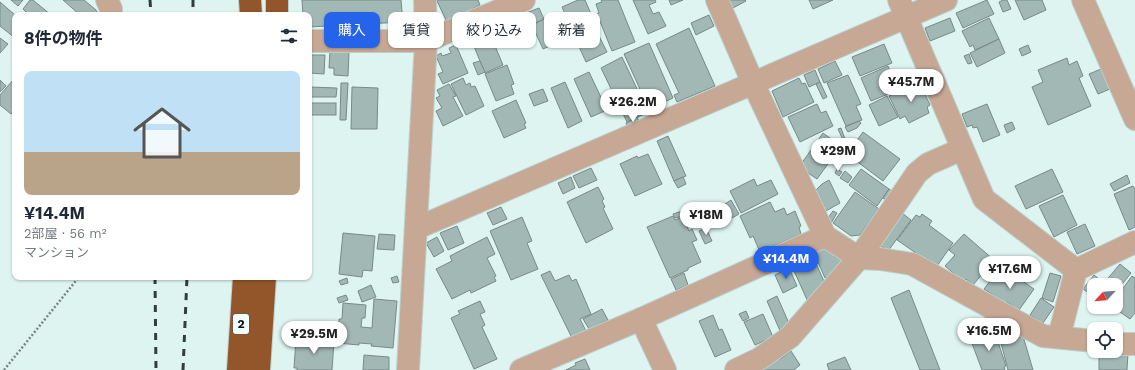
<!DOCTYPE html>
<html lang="ja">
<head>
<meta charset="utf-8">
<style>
	body { margin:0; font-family:"Work Sans","Noto Sans JP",sans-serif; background:#f2f2f3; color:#1f2937; height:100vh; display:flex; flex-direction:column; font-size:15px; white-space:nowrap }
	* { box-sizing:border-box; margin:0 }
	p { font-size:13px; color:#747a83 }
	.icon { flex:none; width:22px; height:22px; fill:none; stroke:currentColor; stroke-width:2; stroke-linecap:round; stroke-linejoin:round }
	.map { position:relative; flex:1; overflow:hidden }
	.drawer { position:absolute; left:12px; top:12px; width:300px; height:268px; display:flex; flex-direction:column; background:#fff; border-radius:8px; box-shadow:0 1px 3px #0004 }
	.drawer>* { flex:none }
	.hud { position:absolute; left:324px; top:12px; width:380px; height:36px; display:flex; gap:8px }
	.needle { width:26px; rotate:244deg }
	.controls { position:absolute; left:1087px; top:278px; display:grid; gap:8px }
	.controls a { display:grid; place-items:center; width:36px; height:36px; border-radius:8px; background:#fff; box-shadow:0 1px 3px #0004; font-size:20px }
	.price { position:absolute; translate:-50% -34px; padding:0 9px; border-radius:14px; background:#fff; color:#222; font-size:13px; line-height:26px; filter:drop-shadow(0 1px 2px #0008) }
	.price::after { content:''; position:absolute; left:50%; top:24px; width:12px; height:9px; margin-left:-6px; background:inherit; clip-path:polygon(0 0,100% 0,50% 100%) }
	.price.on { background:#2563eb; color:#fff }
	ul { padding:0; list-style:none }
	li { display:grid; align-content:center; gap:8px; height:212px; padding:0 12px }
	li span { display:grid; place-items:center; height:124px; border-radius:8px; color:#555 }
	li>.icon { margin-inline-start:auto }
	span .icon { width:72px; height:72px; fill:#fffc; stroke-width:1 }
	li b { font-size:17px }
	h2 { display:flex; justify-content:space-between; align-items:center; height:48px; padding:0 12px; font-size:17px }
	.chip { padding:0 14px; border-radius:8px; background:#fff; box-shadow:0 1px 3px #0004; font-size:14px; line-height:36px }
	.chip.on { background:#2563eb; color:#fff }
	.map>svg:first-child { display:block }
	.building { fill:#a2b8b5; stroke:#768b88 }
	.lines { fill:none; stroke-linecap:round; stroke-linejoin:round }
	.minor-casing { stroke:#bbd0cd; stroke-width:24 }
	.highway-casing { stroke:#bbd0cd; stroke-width:24 }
	.path { stroke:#788785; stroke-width:2.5; stroke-dasharray:2 2; stroke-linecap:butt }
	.minor { stroke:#c7a895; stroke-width:22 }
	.highway { stroke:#93552a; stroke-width:22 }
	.rail { stroke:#323d3c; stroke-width:3; stroke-dasharray:7 7; stroke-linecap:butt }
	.labels { text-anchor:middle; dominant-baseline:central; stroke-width:3.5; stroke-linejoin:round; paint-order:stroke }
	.shield { fill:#f1fffd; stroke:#4f5958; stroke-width:1 }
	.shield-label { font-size:12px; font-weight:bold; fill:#0a1211 }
</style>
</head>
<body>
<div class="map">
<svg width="1135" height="370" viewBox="0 0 1135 370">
	<rect width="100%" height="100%" fill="#ddf4f1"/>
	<!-- building -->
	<g class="building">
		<polygon points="11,0 23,0 18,6"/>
		<polygon points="30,0 33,0 51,15 29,15 23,9"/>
		<polygon points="63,0 84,0 96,10 99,15 80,15"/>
		<polygon points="302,0 401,0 403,22 309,27 309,15 303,15"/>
		<polygon points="439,0 478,0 480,5 472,9 473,11 447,22 437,1"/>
		<polygon points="578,0 585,0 595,23 585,27 586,32 575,37 562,7"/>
		<polygon points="601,0 618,0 635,42 612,51 597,14 599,13 596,4 602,2"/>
		<polygon points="633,0 655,0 656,2 649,5 653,14 659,12 666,26 648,34"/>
		<polygon points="669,0 683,0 671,5"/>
		<polygon points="726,0 745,0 746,1 731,9"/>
		<polygon points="809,0 833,0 813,9"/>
		<polygon points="987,0 994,14 963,28 956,13"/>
		<polygon points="1003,0 1007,0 1011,9 1003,12 999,2"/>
		<polygon points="1015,0 1042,0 1046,10 1024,20"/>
		<polygon points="0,2 15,15 15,38 0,26"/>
		<polygon points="539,8 544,19 531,25 526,13"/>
		<polygon points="557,13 568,38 543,49 532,25"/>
		<polygon points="709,15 714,26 696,35 691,23"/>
		<polygon points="950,18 955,31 930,41 925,28"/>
		<polygon points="989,18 999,39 975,50 973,45 970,47 962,31"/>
		<polygon points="494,25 500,37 493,40 487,29"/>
		<polygon points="689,28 715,86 677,102 674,95 679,93 656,44"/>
		<polygon points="596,30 607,52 586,62 576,40"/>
		<polygon points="0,38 8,44 0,53"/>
		<polygon points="485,39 487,44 493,41 503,65 485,73 473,44"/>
		<polygon points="999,39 1005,53 977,67 970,53"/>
		<polygon points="649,43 673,98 649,109 624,54"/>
		<polygon points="884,44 892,63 860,76 852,57"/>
		<polygon points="456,45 468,73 443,84 438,74 443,72 436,56 441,53 442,56 451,53 449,48"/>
		<polygon points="1028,45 1031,52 1022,56 1019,49"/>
		<polygon points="330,51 349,52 348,76 334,75 334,68 329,68"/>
		<polygon points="969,54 972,63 968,64 964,56"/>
		<polygon points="309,55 325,55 324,74 309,73"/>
		<polygon points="622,57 648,112 627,122 601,68"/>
		<polygon points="1067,58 1069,65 1077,61 1083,76 1079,78 1091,106 1048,125 1032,87 1043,82 1038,70"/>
		<polygon points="480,61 485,72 478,75 473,63"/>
		<polygon points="835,61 842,75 824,83 818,69"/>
		<polygon points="507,65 514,84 511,85 514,94 496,101 485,74"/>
		<polygon points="888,66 898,90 871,101 861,78"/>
		<polygon points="1101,69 1110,89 1098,94 1089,74"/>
		<polygon points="815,70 820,82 809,87 804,75"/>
		<polygon points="589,72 607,110 591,117 574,79"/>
		<polygon points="848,75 861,104 856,106 862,120 846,126 827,83"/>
		<polygon points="463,78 466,85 470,83 471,87 475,86 484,106 466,115 451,84"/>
		<polygon points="799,78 802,84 805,83 814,102 783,117 772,91"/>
		<polygon points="14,79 15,80 15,109 11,114 0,105 0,95"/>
		<polygon points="0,80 6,86 0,92"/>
		<polygon points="565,82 582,121 568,128 551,88"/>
		<polygon points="820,82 827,97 823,99 816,84"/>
		<polygon points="919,82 930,105 927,107 929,113 909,123 905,116 900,119 889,96"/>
		<polygon points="341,83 348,83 346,120 340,120"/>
		<polygon points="449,84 456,96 453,97 463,116 443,126 436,111 442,108 436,98 440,96 437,90"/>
		<polygon points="309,87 337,88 336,97 309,97"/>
		<polygon points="352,87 378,88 377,129 351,129"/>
		<polygon points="543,89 548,101 534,106 529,94"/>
		<polygon points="887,96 898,117 879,126 869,105"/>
		<polygon points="516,100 526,123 524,124 526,128 504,138 492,111"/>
		<rect x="309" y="103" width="27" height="12"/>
		<polygon points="817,104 821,113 826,111 833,126 800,142 788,117"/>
		<polygon points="987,104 1000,135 983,142 977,127 973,128 972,125 967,127 962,114"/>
		<polygon points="637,117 640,123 628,128 626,123"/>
		<polygon points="859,121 861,123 857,128 848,132 845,127"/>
		<polygon points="1012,122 1015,129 1007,133 1004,125"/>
		<polygon points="841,128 845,139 843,140 838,129"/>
		<polygon points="863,132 900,159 883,181 847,154"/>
		<polygon points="823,133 841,146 817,179 799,167"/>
		<polygon points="668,136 686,176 674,181 657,141"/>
		<polygon points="648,154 662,184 635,196 620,164 637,156 638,158"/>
		<polygon points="591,168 597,180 579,188 573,176"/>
		<polygon points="837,169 842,172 839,176 835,173"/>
		<polygon points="861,169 889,189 877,206 849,185"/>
		<polygon points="1052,169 1063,192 1026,209 1015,186"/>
		<polygon points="845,171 852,177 848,183 840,178"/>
		<polygon points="1127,175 1130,183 1114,191 1110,184"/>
		<polygon points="571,177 575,188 563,194 558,183"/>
		<polygon points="683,177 686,184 678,188 674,181"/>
		<polygon points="754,179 757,186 771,180 778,194 741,213 730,191"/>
		<polygon points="829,180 840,203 824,212 813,193 822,184"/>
		<polygon points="1133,186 1135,190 1135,227 1129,230 1114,194"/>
		<polygon points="598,187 604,199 602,201 605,207 603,208 613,229 586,243 567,202"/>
		<polygon points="889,189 896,194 890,203 883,198"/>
		<polygon points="855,192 879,209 860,235 851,236 833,223"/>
		<polygon points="1063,195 1077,225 1054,237 1039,206"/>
		<polygon points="731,200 739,214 732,218 725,204"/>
		<polygon points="770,202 775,212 784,208 787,215 795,211 801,226 799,227 801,234 760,252 753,236 750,238 740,216"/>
		<polygon points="501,207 507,219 493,225 487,213"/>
		<polygon points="682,211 683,216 675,218 673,214"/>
		<polygon points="833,211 837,213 830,225 825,222"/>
		<polygon points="902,213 911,220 888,251 878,244"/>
		<polygon points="922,214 932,221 929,225 953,243 937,266 927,259 926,260 897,240 916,215 920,217"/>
		<polygon points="673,216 675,220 683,217 689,231 692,229 697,240 692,242 701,262 688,268 688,270 670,278 647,227"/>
		<polygon points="522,217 532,241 527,243 538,269 511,280 490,231"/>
		<polygon points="1085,224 1095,246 1077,254 1067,232"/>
		<polygon points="457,226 464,243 448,250 440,233"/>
		<polygon points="706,228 712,241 705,244 699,231"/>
		<polygon points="343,233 375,236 372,271 363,270 362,277 339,274"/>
		<polygon points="379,234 395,235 394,250 377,249"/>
		<polygon points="964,234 994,260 973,285 966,279 964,282 945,266 955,255 949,250"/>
		<polygon points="437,237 444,251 434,257 426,243"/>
		<polygon points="487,237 495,254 487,258 496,276 494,277 496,281 471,293 470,290 452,299 436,269 452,261 450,256"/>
		<polygon points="827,248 832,248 835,257 839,255 845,268 830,285 826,277 825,278 814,253"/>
		<polygon points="814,259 827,288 808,302 791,264 796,262 798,266"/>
		<polygon points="1120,264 1131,273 1116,292 1116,285 1094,285 1094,297 1083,289 1094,275 1104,283"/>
		<polygon points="789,268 797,286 783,293 775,275"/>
		<polygon points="550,271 555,281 569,275 572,281 576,279 591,314 580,319 586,331 572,338 541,275"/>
		<polygon points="997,272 1006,279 1011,273 1034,289 1019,310 1007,302 1006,304 984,289"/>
		<polygon points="684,273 688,285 676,290 671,279"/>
		<polygon points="1050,273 1061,276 1053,302 1042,298"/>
		<polygon points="397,276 399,282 393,283 391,278"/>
		<polygon points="1132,276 1135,278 1135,313 1130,319 1113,307 1116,307 1116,298"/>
		<polygon points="347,278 348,283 341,285 339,281"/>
		<polygon points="371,285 376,297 362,302 358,291"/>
		<polygon points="909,290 940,370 920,370 891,298"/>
		<polygon points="346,295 348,300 339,303 337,298"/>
		<polygon points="777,296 791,328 781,333 767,301"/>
		<polygon points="1041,298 1054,307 1043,323 1030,315"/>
		<polygon points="374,299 397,301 393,348 371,346 372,344 359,343 359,345 337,343 339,319 342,319 343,303 366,305 365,318 362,318 361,327 372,328"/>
		<polygon points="480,301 485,312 480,314 485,325 482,327 497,359 474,369 451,318 460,314 458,311"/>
		<polygon points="602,309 608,320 589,329 583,319"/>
		<polygon points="746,311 749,318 743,321 739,314"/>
		<polygon points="763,314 773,337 755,345 744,322"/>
		<polygon points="713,315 719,330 722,329 731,350 715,357 699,321"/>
		<polygon points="1004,326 1006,333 1017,329 1018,335 999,341 996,329"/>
		<polygon points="994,330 1006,366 1004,367 1005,370 982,370 970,338"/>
		<polygon points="1023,336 1033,370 1008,370 1001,343"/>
		<polygon points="296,339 334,341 332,370 297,370 297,368 294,368"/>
		<polygon points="791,351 800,365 794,370 762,370 779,357 780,359"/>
		<polygon points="1099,352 1128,353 1127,370 1099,370"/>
		<polygon points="364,355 389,357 389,370 363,370"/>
		<polygon points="845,357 851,370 829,370 827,364"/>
		<polygon points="585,359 590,370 566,370 576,365 575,363"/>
	</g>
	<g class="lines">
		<!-- minor casing -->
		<g class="minor-casing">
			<g id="minor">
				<polyline points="107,0 111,9 111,15"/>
				<polyline points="717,0 753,83 825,236 859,258 880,259 912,264 1043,336 1094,341"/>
				<polyline points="899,0 984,199 1076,270"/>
				<polyline points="1083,0 1135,119"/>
				<polyline points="309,41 426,41 524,0"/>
				<polyline points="417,228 946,0"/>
				<polyline points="641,319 665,370"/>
				<polyline points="1059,337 1076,270 1135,242"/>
				<polyline points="1116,344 1135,344"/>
				<polyline points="408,370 426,41 425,0"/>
				<polyline points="521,370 641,319 825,236"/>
				<polyline points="736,370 759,359 790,337 859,258 917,173 928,164 962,149"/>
			</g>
		</g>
		<!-- highway casing -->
		<g class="highway-casing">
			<g id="highway">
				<polyline points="250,0 251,15"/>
				<polyline points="277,15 277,0"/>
				<polyline points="238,370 244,277"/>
				<polyline points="259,370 265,277"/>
			</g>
		</g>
		<!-- path -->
		<polyline class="path" points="4,370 79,277"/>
		<!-- minor -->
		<use href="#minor" class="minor"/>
		<!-- highway -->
		<use href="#highway" class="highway"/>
		<!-- rail -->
		<g class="rail">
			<polyline points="150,0 151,15"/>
			<polyline points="193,0 193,15"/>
			<polyline points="155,277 156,370"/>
			<polyline points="183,370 187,277"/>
		</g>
	</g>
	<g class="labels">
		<!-- shield labels -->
		<rect class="shield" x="233" y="314" width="16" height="20" rx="3"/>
		<g class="shield-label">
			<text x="241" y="324">2</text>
		</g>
	</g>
</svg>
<div class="controls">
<a><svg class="needle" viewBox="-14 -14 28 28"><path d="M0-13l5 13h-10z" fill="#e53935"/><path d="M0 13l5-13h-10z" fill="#747a83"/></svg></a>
<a><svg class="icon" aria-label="locate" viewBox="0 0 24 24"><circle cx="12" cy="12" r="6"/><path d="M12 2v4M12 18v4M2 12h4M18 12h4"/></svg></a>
</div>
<b class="price" style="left:911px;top:103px">¥45.7M</b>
<b class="price" style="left:633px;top:123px">¥26.2M</b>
<b class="price" style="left:838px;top:172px">¥29M</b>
<b class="price" style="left:706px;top:236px">¥18M</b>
<b class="price on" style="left:786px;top:280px">¥14.4M</b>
<b class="price" style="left:1010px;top:290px">¥17.6M</b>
<b class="price" style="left:989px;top:352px">¥16.5M</b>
<b class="price" style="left:314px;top:355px">¥29.5M</b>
<div class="hud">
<a class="chip on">購入</a>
<a class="chip">賃貸</a>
<a class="chip">絞り込み</a>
<a class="chip">新着</a>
</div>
<section class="drawer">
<h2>8件の物件<svg class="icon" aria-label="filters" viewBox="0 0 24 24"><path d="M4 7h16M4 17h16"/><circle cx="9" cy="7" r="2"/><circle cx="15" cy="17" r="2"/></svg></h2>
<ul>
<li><span style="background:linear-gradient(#bfe0f5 65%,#b9a48a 0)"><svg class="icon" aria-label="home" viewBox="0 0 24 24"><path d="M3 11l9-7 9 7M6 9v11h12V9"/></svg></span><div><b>¥14.4M</b><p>2部屋 · 56 m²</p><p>マンション</p></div></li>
</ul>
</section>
</div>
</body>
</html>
